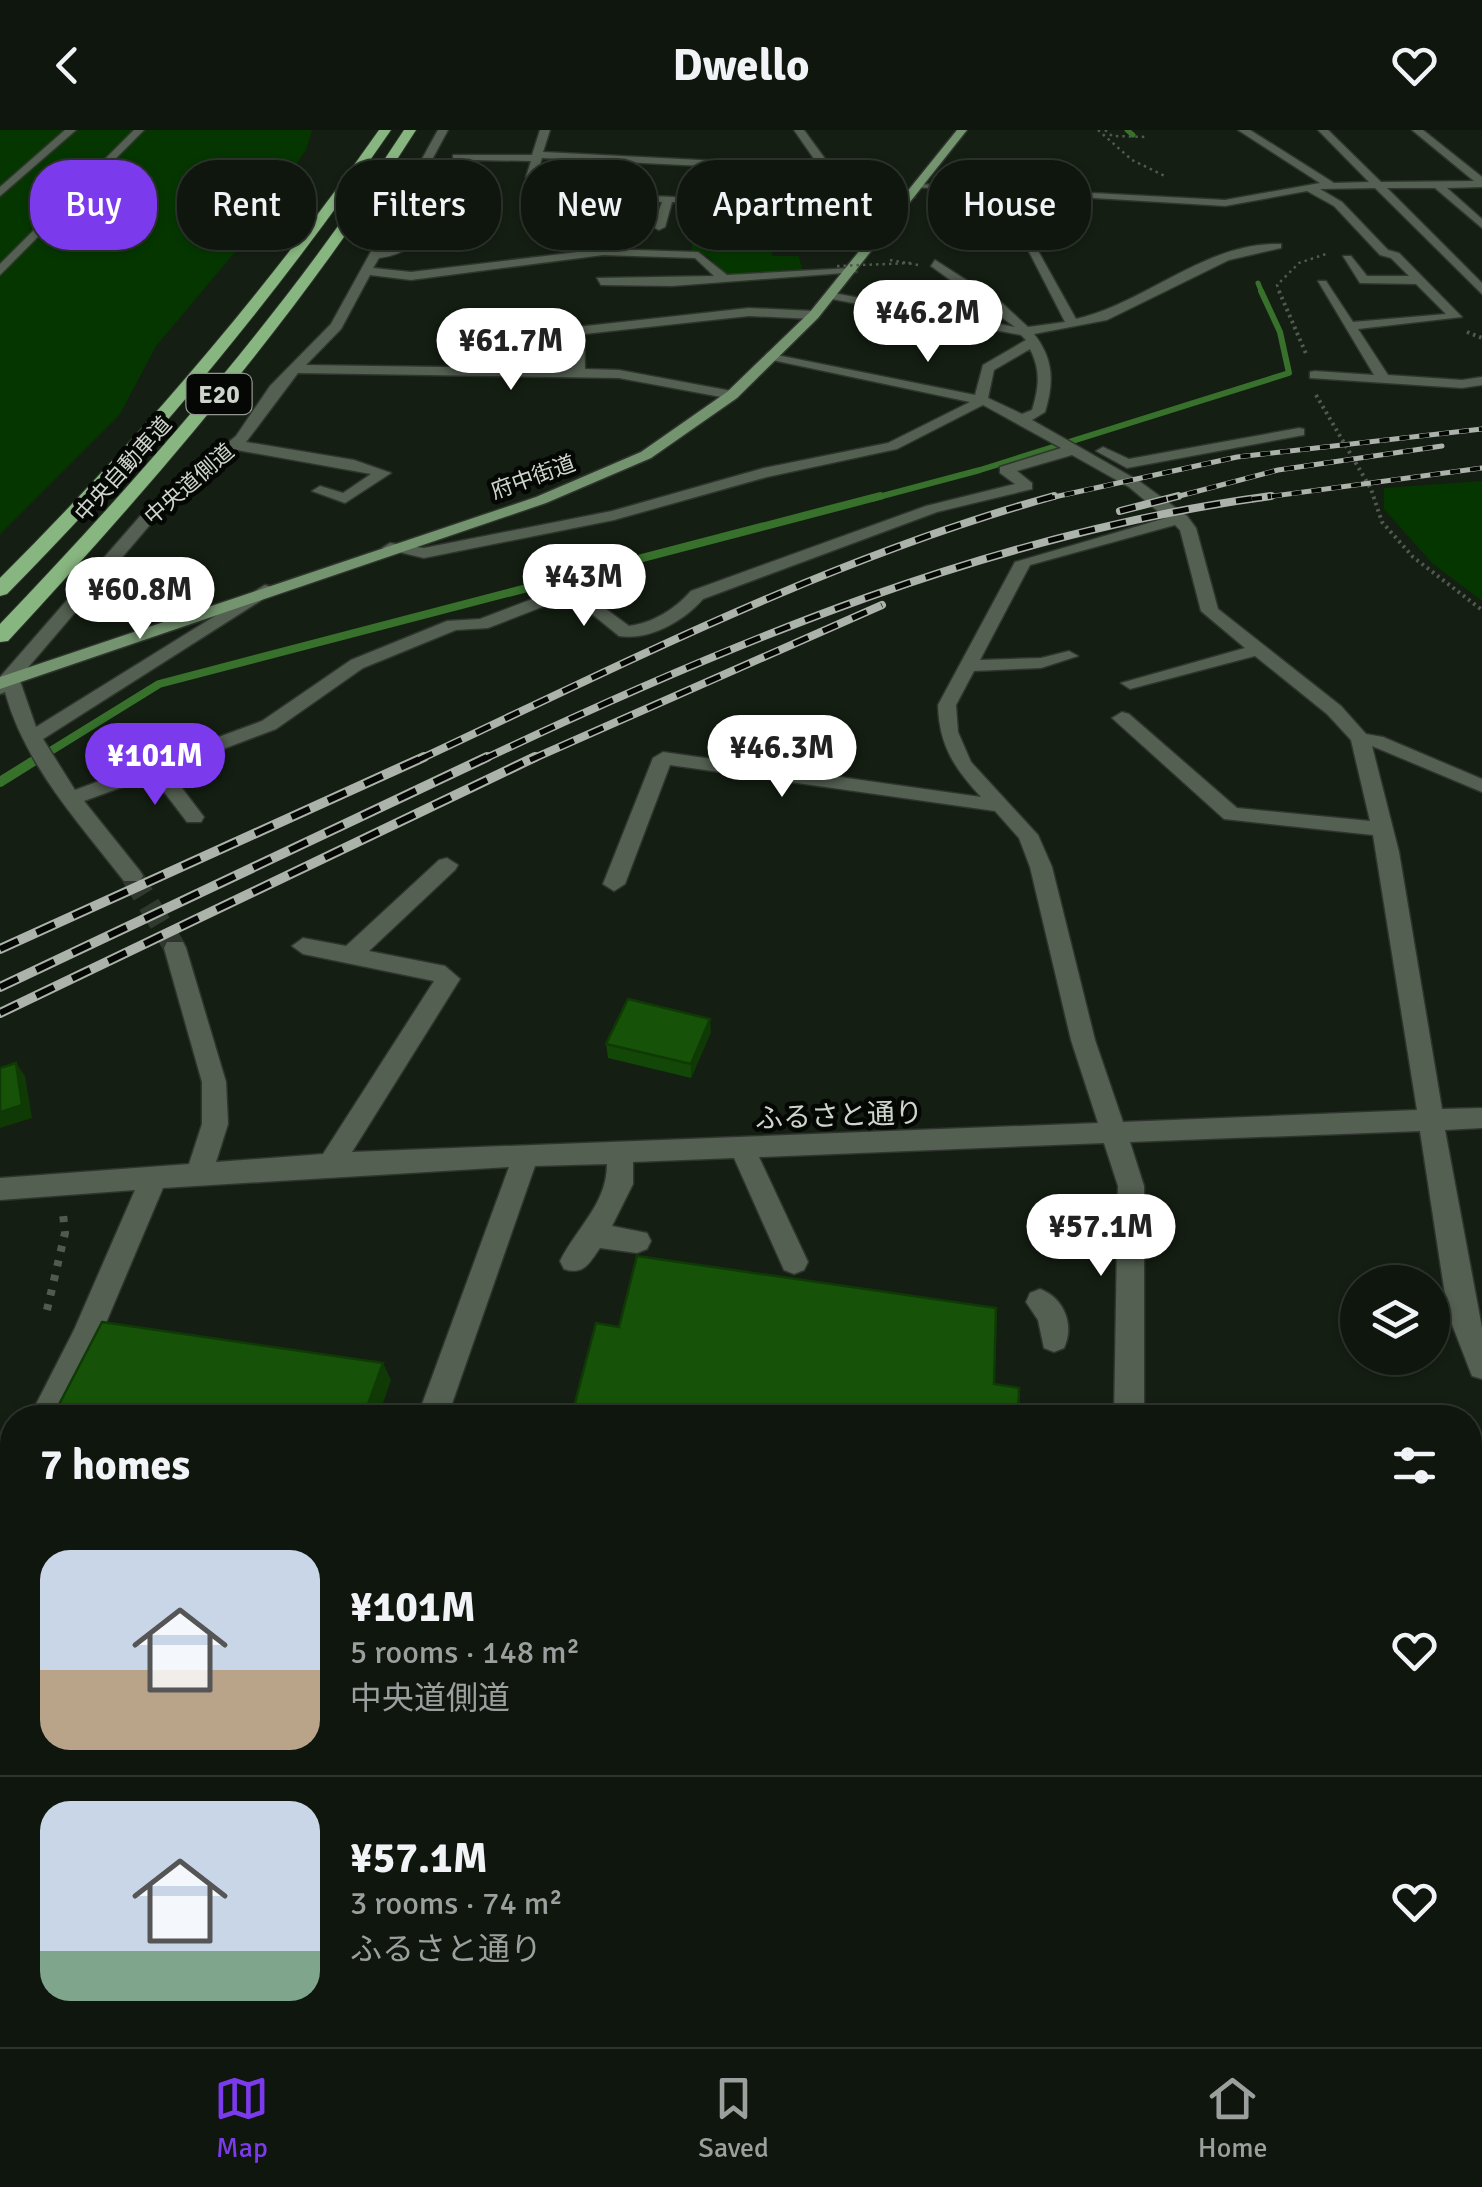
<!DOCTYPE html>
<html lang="en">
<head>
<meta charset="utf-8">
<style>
	body { margin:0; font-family:Signika,"Noto Sans JP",sans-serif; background:#181f17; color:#f1f3f6; height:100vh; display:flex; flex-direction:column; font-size:38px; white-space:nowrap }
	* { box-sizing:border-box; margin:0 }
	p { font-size:32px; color:#9b9f9e }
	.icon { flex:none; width:55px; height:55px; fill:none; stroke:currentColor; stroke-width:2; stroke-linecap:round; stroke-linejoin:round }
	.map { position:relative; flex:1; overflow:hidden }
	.drawer { position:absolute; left:0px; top:1275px; width:1482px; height:642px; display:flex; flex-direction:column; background:#0f160e; border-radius:40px 40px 0 0; box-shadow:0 2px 8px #0004,0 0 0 2px #2f352e }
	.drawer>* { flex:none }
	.top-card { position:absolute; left:30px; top:30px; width:1422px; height:90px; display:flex; gap:20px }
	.tools { position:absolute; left:1340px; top:1135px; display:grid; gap:20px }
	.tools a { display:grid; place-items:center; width:110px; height:110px; border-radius:50%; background:#0f160e; box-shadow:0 2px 8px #0004,0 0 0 2px #2f352e; font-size:50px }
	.price { position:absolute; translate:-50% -85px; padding:0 22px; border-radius:35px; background:#fff; color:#222; font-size:32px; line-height:65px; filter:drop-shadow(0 2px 5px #0008) }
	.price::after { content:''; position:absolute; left:50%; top:60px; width:30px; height:22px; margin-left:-15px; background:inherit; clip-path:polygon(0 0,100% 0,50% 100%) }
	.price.on { background:#7c3aed; color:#fff }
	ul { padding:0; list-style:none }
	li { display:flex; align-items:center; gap:30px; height:250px; padding:0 40px }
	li+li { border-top:2px solid #2f352e }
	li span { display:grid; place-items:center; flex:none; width:280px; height:200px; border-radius:30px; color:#555 }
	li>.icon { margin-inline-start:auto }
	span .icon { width:120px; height:120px; fill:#fffc; stroke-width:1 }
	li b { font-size:42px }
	h2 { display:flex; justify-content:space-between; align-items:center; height:120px; padding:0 40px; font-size:42px }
	.chip { padding:0 35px; border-radius:40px; background:#0f160e; box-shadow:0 2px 8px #0004,0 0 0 2px #2f352e; font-size:35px; line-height:90px }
	.chip.on { background:#7c3aed; color:#fff }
	header { display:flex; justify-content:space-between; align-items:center; height:130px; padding:0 40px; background:#0f160e; font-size:45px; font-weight:700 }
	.menu { display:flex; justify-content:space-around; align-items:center; height:140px; border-top:2px solid #2f352e; background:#0f160e; font-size:28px; color:#9b9f9e }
	.menu a { display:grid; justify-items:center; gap:5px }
	.menu .on { color:#7c3aed }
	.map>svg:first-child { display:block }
	.green { fill:#053600 }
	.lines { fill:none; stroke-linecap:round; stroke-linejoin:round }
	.stream-far3 { stroke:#37712c; stroke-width:5 }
	.stream-far2 { stroke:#37712c; stroke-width:6 }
	.stream-far1 { stroke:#37712c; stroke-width:8 }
	.stream { stroke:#37712c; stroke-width:10 }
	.minor-tunnel { stroke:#30392e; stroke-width:22; stroke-dasharray:22 11; stroke-linecap:butt }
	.minor-casing { stroke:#2f352e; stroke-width:3 }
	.major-casing { stroke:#2f352e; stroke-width:3 }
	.highway-casing { stroke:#2f352e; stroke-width:2 }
	.path-far2 { stroke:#515a4f; stroke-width:2.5; stroke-dasharray:2.5 4; stroke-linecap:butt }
	.path-far1 { stroke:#515a4f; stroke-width:4; stroke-dasharray:2.5 4; stroke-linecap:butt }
	.path { stroke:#515a4f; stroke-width:8; stroke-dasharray:6 9; stroke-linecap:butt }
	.minor { fill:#546052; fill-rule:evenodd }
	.major { fill:#73946e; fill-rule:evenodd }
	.highway { fill:#88b680; fill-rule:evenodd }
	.rail-far2-casing { stroke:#acb3aa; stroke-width:5 }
	.rail-far1-casing { stroke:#acb3aa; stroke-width:8 }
	.rail-casing { stroke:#acb3aa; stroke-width:10 }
	.rail-far2 { stroke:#040703; stroke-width:4; stroke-dasharray:10; stroke-linecap:butt }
	.rail-far1 { stroke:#040703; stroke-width:5; stroke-dasharray:16; stroke-linecap:butt }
	.rail { stroke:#040703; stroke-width:6; stroke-dasharray:20; stroke-linecap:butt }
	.path-bridge { stroke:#515a4f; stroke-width:2.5; stroke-dasharray:2.5 4; stroke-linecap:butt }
	.wall { fill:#134707 }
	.shaded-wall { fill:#0f3a06 }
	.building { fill:#165308; stroke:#0f3a06; stroke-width:2.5 }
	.labels { text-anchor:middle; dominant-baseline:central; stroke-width:9; stroke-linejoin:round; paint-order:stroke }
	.far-street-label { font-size:22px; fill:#ced5cc; stroke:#040703 }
	.shield { fill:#040703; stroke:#919790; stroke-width:2.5 }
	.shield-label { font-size:25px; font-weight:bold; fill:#ced5cc }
	.street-label { font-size:28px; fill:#ced5cc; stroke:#040703 }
</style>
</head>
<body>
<header><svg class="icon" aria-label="back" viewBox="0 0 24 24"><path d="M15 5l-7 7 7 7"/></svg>Dwello<svg class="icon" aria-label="heart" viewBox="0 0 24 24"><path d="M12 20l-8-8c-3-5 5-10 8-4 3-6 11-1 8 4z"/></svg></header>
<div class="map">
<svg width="1482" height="1917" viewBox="0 0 1482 1917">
	<rect width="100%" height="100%" fill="#141e12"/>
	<!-- green -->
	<g class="green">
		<polygon points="0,0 312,0 306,20 236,121 156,216 120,284 0,404"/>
		<polygon points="745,102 754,109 767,108 773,126 799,126 802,139 809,142 726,145 708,126 691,122 692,114 720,112 717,104"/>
		<polygon points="1482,351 1482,471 1432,433 1384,379 1384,358"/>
	</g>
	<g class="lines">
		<!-- stream-far3 -->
		<g class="stream-far3">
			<polyline points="1127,0 1133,5"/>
			<polyline points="1258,153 1262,163"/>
		</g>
		<!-- stream-far2 -->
		<polyline class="stream-far2" points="871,369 980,340 1289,243 1280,202 1261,161"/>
		<!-- stream-far1 -->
		<polyline class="stream-far1" points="36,630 159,554 880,366"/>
		<!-- stream -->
		<polyline class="stream" points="0,652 40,627"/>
		<!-- minor-tunnel -->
		<polyline class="minor-tunnel" points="132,746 175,818"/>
		<!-- minor casing -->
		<g class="minor-casing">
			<g id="minor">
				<polygon points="65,0 76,0 0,66 0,57"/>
				<polygon points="134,0 144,0 0,145 0,134"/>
				<path d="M438,0H448L383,120C425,111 443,63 464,30L453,29V25H532L540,0H550L543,22L819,36L794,0H804L831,37L870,65L890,62L915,67L815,79L672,72L665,97L659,100L653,97L662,72L631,70L627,65L815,73L859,66L824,42L542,28L536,47L531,50L526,47L531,31L474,30C449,69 431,122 379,128L373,138L411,142L603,119L698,122L727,145L851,138L857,142L672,156L601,155L597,148L714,146L695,128L603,125L411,150L370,145L341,199L306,235L571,239V201L577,197L749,178L814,181L820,185L814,189L749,186L584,204L585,239L619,240L737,262L739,265L732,269L619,248L298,243L246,312L354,330L391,343L345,373L312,361L320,356L343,363L371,344L237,320L154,390L19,548L36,597L265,455L279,459L43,609L75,660L262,591L351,530L447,491L480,489L572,454L629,496C653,493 675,479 691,461L926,376L1015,354L1000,343V337L1061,318L983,275L897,319L767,347L614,390L424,428L382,418L390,413L424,418L612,381L764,338L888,313L970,272L772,230L765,226L767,223L975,265L983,235L1026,210L1021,205L832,169L828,162L1015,197L931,136L935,130L1002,173L1028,197L1065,192L1022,108L1032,110L1076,189C1146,173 1207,111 1281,114V118L1229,130L1107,190L1034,204C1054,229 1054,253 1045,282L1032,290L1139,351L1187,386L1196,398L1218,479L1341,576L1366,604L1383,607L1482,649V662L1372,616L1399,722L1442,979L1482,978V998L1445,1000L1482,1198V1249L1472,1246L1448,1184L1420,1001L1130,1012L1144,1056V1288H1114L1118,1056L1104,1013L759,1027L808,1132L804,1140L794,1144L784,1140L734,1028L633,1032V1054L612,1096L647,1103L651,1111L647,1119L637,1123L600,1118C590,1132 584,1146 564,1139L560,1131C577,1097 607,1074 607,1034L535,1036L447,1288H417L509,1037L163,1058L100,1207L60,1288H29L74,1200L135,1060L0,1070V1048L189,1034L202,994V952L164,818L167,812H183L186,818L226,952L228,994L216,1032L323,1024L434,851L303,824L292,816L303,808L346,816L439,730L447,728L458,735L455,740L369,821L445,836L460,849L352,1022L1098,993L1071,910L1030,737L1019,708L995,681L670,635L625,754L614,761L603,754L653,628L663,622L981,667C954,638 939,615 938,575L1015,432L1166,388L1129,357L1072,325L1017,341L1032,353V359L937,382L703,469C684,491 649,511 619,506L570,466L488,498L456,500L363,538L276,599L168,640L204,687L201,692H187L152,646L84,671L140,741L143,746L140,751H124C79,693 25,635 5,562L0,564V547L142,384L236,306L270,256L331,194ZM1030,219C1041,241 1039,257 1032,280L1022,284L988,268L994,240ZM1175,395L1180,400L1201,481L1245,518L1121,553L1130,559L1255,526L1327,584L1351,610L1370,691L1237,678L1129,584L1122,582L1112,588L1224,689L1373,705L1417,980L1123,992L1095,910L1052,737L1038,705L971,632L958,602L956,575L974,541L1041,538L1078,526L1069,521L1041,528L980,530L1030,435Z"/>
				<polygon points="1238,0 1250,0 1334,53 1369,52 1318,0 1328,0 1381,52 1474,51 1412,0 1423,0 1482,47 1482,57 1447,58 1482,89 1482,98 1435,58 1387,58 1482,153 1482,164 1375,58 1320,59 1342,72 1388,120 1399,123 1462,187 1358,199 1388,245 1462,250 1482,247 1482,255 1462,258 1310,248 1310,242 1315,241 1374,245 1318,151 1326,151 1353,192 1446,184 1416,154 1360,153 1343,126 1351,126 1367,146 1409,146 1391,128 1380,125 1334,76 1307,61 1225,76 913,57 918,54 1225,70 1320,53"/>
				<polygon points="1299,298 1304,299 1304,305 1127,338 1096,321 1103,317 1129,329"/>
				<path d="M1040,1159C1064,1168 1075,1195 1064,1218L1054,1222L1044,1218L1038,1190L1026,1172L1030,1163Z"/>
				<polygon points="12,1332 12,1379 0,1387 0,1338"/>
				<polygon points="199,1905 239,1905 235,1917 195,1917"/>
				<polygon points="378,1905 418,1905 415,1917 375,1917"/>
				<rect x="987" y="1905" width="40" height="12"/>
				<rect x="1108" y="1905" width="40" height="12"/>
			</g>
		</g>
		<!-- major casing -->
		<g class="major-casing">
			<polygon id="major" points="957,0 967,0 818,188 737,268 651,328 546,373 0,559 0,547 536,367 641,322 727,262 810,182"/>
		</g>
		<!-- highway casing -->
		<g class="highway-casing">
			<g id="highway">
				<path d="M379,0H391C276,167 149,320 7,464L0,466V448C139,309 266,161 379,0Z"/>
				<path d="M404,0H416C298,186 157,350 8,511L0,512V494C148,339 287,180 404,0Z"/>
			</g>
		</g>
		<!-- path-far2 -->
		<g class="path-far2">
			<polyline points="1098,0 1132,30 1167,47"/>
			<polyline points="1105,0 1112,6 1147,7"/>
			<polyline points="890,130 918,135"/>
			<polyline points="1280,163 1277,155 1299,133 1326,124"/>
		</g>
		<!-- path-far1 -->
		<g class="path-far1">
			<polyline points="1279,161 1307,226"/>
			<polyline points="1467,202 1482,208"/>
			<polyline points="1316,265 1371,359 1382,392 1413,427 1482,480"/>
		</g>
		<!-- path -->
		<polyline class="path" points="47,1180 65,1103 63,1084"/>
		<!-- minor -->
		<use href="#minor" class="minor"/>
		<!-- major -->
		<use href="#major" class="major"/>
		<!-- highway -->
		<use href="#highway" class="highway"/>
		<!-- rail-far2 casing -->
		<g class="rail-far2-casing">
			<g id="rail-far2">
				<polyline points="1045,369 1237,327 1482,299"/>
				<polyline points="1168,369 1278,340 1442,316"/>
				<polyline points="1252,369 1482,338"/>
			</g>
		</g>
		<!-- rail-far1 casing -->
		<g class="rail-far1-casing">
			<g id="rail-far1">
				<polyline points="1120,381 1178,366"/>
				<path d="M418,630C627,532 831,428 1054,366"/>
				<path d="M482,630C732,512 994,403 1271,366"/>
				<polyline points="530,630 882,475"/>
			</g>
		</g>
		<!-- rail casing -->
		<g class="rail-casing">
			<g id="rail">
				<polyline points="0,819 424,627"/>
				<polyline points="0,857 487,627"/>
				<polyline points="0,883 535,627"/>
			</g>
		</g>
		<!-- rail-far2 -->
		<use href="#rail-far2" class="rail-far2"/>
		<!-- rail-far1 -->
		<use href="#rail-far1" class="rail-far1"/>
		<!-- rail -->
		<use href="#rail" class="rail"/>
		<!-- path-bridge -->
		<polyline class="path-bridge" points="837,136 911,133"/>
	</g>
	<!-- wall -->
	<g class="wall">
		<polygon points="711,902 691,948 608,928 606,914"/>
		<polygon points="1482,1344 1482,1531 1470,1504 1470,1345"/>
	</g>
	<!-- shaded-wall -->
	<g class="shaded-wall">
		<polygon points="710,889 711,902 691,948 691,934"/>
		<polygon points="16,933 25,946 32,988 0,998 0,982"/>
		<polygon points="383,1233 391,1250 378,1288 363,1288"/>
		<polygon points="138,1905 157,1905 153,1917 133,1917"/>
	</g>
	<!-- building -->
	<g class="building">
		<polygon points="628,869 710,889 691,934 606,914"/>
		<polygon points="16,933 22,975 0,982 0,938"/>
		<polygon points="637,1126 996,1178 994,1254 1019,1258 1018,1288 571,1288 596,1193 619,1197"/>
		<polygon points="102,1192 383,1233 363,1288 52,1288"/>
		<polygon points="1482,1344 1482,1460 1470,1433 1470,1345"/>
		<polygon points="12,1362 12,1905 138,1905 133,1917 0,1917 0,1385"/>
		<polygon points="406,1905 993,1905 996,1917 384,1917 406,1915"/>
	</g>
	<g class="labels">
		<!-- far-street labels -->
		<g class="far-street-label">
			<text transform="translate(123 339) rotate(-48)">中央自動車道</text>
			<text transform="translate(533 347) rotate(-20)">府中街道</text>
			<text transform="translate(189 354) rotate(-41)">中央道側道</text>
		</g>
		<!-- shield labels -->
		<rect class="shield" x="186.5" y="244" width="65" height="40" rx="8"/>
		<g class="shield-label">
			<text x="219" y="264">E20</text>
		</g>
		<!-- street labels -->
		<g class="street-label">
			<text transform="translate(839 986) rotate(-2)">ふるさと通り</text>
		</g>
	</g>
</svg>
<div class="tools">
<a><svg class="icon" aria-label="layers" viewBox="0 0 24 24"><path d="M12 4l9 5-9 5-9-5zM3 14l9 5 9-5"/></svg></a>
</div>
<b class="price" style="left:928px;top:235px">¥46.2M</b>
<b class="price" style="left:511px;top:263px">¥61.7M</b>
<b class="price" style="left:584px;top:499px">¥43M</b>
<b class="price" style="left:140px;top:512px">¥60.8M</b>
<b class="price" style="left:782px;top:670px">¥46.3M</b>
<b class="price on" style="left:155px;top:678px">¥101M</b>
<b class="price" style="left:1101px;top:1149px">¥57.1M</b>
<div class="top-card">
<a class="chip on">Buy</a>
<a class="chip">Rent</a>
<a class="chip">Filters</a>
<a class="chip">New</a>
<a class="chip">Apartment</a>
<a class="chip">House</a>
</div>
<section class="drawer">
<h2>7 homes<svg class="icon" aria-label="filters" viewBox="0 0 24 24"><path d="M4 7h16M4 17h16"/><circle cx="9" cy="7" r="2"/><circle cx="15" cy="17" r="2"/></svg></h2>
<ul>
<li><span style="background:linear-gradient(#c9d6e8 60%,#b9a48a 0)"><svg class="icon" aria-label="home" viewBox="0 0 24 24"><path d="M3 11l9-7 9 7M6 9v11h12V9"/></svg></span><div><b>¥101M</b><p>5 rooms · 148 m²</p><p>中央道側道</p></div><svg class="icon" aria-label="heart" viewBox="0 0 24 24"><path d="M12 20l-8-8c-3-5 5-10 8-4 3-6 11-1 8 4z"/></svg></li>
<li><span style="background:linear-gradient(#c9d6e8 75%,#7fa58c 0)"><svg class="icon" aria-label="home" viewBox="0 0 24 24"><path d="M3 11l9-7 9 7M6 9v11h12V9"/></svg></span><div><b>¥57.1M</b><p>3 rooms · 74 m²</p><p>ふるさと通り</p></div><svg class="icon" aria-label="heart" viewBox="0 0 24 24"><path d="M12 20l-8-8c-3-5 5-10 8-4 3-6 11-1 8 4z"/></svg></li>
</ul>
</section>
</div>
<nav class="menu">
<a class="on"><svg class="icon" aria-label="map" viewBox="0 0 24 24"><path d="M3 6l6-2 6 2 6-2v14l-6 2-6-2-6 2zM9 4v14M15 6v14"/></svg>Map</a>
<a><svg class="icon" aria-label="saved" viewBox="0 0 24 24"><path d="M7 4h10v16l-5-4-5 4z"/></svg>Saved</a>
<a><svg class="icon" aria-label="home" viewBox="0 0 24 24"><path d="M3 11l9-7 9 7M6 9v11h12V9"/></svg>Home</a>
</nav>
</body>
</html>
